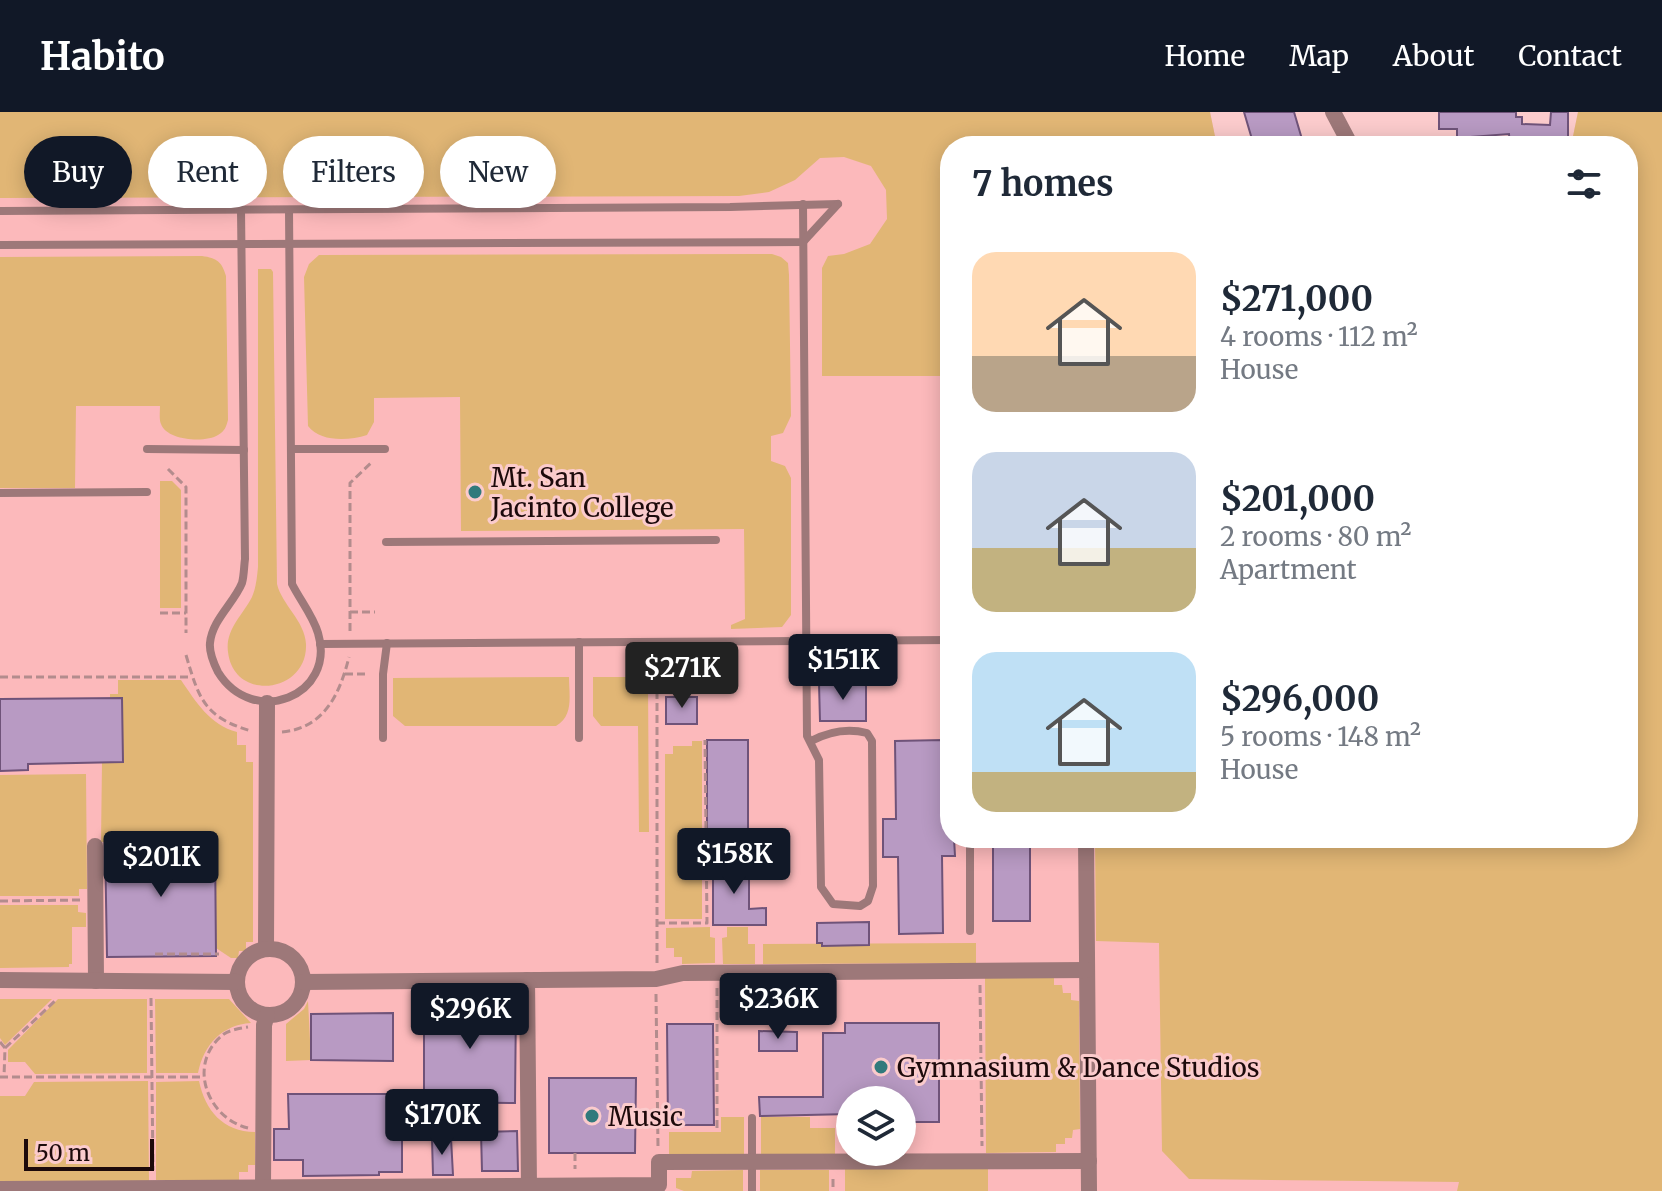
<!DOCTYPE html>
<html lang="en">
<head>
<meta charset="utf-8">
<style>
	body { margin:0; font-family:Merriweather,serif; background:#f2f2f3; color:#1f2937; height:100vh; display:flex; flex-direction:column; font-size:30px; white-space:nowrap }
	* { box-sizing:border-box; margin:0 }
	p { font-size:26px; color:#747a83 }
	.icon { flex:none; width:44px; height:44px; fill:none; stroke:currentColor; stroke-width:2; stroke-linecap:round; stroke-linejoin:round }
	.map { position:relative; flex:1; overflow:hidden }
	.drawer { position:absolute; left:940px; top:24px; width:698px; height:712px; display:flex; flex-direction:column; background:#fff; border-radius:32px; box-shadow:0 4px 20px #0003 }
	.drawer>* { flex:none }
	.hud { position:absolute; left:24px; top:24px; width:760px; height:72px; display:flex; gap:16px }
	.fabs { position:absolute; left:836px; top:974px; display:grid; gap:16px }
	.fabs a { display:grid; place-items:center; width:80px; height:80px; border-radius:50%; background:#fff; box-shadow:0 4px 20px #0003; font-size:40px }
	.scale { position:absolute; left:24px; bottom:20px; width:130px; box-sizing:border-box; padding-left:8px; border:4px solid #1d0a0b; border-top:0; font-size:22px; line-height:28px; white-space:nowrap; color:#1d0a0b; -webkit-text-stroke:6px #fbcbcc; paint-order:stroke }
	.price { position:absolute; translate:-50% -68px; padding:0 18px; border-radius:8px; background:#111827; color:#fff; font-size:26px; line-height:52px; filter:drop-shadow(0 2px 4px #0008) }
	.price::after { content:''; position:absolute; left:50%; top:48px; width:24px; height:18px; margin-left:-12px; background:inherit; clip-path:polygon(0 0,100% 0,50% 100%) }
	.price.selected { background:#222; color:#fff }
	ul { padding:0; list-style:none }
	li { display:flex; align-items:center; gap:24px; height:200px; padding:0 32px }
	li span { display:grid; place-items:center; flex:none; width:224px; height:160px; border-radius:24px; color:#555 }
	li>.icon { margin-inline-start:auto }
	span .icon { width:96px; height:96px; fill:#fffc; stroke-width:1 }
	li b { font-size:34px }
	h2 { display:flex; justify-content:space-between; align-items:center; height:96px; padding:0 32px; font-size:34px }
	.tag { padding:0 28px; border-radius:36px; background:#fff; box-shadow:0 4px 20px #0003; font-size:28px; line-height:72px }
	.tag.selected { background:#111827; color:#fff }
	header { display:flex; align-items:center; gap:48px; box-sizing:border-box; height:112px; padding:0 40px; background:#111827; color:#fff }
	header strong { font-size:38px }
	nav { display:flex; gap:44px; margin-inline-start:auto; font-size:28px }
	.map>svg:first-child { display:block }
	.built { fill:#fcb9bb; fill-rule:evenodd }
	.grass { fill:#e1b675 }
	.building { fill:#b89ac3; stroke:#6f5379; stroke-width:2 }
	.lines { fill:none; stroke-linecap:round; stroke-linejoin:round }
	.path { stroke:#b38c8d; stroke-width:3; stroke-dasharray:8 4; stroke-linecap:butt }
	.lane { stroke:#9d7879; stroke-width:8 }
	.street { stroke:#9d7879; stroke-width:16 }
	.poi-dot { fill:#317a7c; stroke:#fbcbcc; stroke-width:3 }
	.labels { text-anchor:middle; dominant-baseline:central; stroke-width:6; stroke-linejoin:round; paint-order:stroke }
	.poi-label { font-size:26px; fill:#1d0a0b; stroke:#fbcbcc; text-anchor:start }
</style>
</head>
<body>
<header>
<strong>Habito</strong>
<nav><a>Home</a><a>Map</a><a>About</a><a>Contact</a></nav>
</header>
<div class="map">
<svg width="1662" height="1079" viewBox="0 0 1662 1079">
	<rect width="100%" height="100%" fill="#fbcbcc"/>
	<!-- built -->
	<path class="built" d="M0,0H1210L1217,34H950V726H1628V34H1571L1578,0H1662V1079H0ZM850,988H902V1040H850Z"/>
	<!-- grass -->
	<g class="grass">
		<polygon points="0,0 1210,0 1217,34 950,34 950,264 822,264 822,156 828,144 844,142 870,132 887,107 886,78 871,54 844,45 820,46 795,68 769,80 739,84 0,86"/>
		<polygon points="1578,0 1662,0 1662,1079 1457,1079 1459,1070 1189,1067 1162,1039 1159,831 1096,829 1095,726 1628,726 1628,34 1571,34"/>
		<path d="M772,142L781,145L788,151L789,163L791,304L783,321L771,324V349L785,354L791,366V503L782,515L731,517V513L745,507L744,417L461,419L460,285L374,286V310L367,323C348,329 320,330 308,314L304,165L309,152L319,143Z"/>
		<path d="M202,144C217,146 222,150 226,164L228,308C226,315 225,319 218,323C206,331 167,329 161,312C159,308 160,299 160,294H76L75,376H0V145Z"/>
		<path d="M258,157H271L273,160L277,472C282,493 305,509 306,532C308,581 234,591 228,540C225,518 242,504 252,485C256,476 257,465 258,455Z"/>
		<polygon points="160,369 172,369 181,378 181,496 160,496"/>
		<path d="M569,565C569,583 574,604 556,614H405L393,604V566Z"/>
		<polygon points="593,565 641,565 641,572 648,572 649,720 639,720 638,614 601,614 593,604"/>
		<path d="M118,568H181C196,590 210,613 237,620V633H246V650H253V830H246V839H239L238,846H231L216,836L215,730H101L102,650H123L122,586H110V582H118Z"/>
		<polygon points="692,629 702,629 702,807 665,807 665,642 673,642 673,634 692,634"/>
		<polygon points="86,662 87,777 79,777 79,784 0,784 0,663"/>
		<polygon points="0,793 78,793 78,800 86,801 86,815 72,815 72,852 69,852 69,855 0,856"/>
		<polygon points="710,815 710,825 715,826 715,851 682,852 682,845 674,845 674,836 666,836 666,816"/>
		<polygon points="727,815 748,815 748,832 755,832 755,852 723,852 722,826 727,825"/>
		<polygon points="976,831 976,851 763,852 763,832"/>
		<polygon points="985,866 1054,866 1054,873 1062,873 1063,881 1071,881 1071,888 1079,889 1080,1017 1073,1018 1072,1026 1065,1026 1065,1032 1056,1032 1056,1040 986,1041"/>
		<polygon points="0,887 52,887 5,933 0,926"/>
		<polygon points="58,887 147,887 147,961 35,962 25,950 8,950 8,938"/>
		<path d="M155,887H229L251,911C222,913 204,932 198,961H156Z"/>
		<polygon points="308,889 311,948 286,949 286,912 304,897"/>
		<polygon points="148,969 149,1069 0,1070 0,984 25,984 34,970"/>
		<path d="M199,969C205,998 223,1020 255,1020V1053H248V1060H239V1068H156V970Z"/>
		<polygon points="721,1005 744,1005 744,1042 669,1043 669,1020 721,1020"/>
		<polygon points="761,1005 810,1005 810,1016 835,1016 835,1042 761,1042"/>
		<rect x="845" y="1057" width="143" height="22"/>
		<polygon points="743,1058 743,1079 684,1079 676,1076 676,1066 691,1066 692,1059"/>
		<rect x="760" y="1058" width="69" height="21"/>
	</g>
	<!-- building -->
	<g class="building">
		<polygon points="1244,0 1294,0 1304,34 1254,34"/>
		<polygon points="1439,0 1516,0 1516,5 1522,5 1522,12 1550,13 1551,0 1568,0 1568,34 1510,34 1509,22 1457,26 1457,17 1439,17"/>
		<polygon points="819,571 866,571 866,609 820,609"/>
		<rect x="666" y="585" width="31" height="27"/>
		<polygon points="122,586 123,650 28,652 28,658 0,659 0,587"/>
		<rect x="707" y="628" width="41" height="89"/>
		<polygon points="943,628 944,705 950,705 950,726 954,726 955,744 942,744 943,821 899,822 898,745 883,745 883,707 896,707 895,629"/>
		<polygon points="1030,728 1030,809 993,809 993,729"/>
		<polygon points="105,730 215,730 216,844 107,845"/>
		<polygon points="749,749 749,797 766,796 766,813 713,813 713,750"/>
		<polygon points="869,810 869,833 822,834 822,831 817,831 817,811"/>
		<polygon points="424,889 516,889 515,991 436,990 436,982 424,982"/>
		<polygon points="393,901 393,949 311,948 311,902"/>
		<polygon points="845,911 939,911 939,1010 902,1010 902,988 850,988 850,1002 760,1004 759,985 823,985 823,921 845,921"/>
		<polygon points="667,912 713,912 714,1013 668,1013"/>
		<polygon points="759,919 797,920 797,939 759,939"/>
		<polygon points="549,966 636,966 635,1041 549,1041"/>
		<polygon points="288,982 394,982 394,991 402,991 402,1060 379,1060 379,1063 303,1064 303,1048 274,1048 274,1017 289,1017"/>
		<polygon points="517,1019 518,1059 482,1059 481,1020"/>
		<polygon points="451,1026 453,1063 433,1063 432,1027"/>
	</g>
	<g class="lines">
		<!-- path -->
		<g class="path">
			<polyline points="168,357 186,375 186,521"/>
			<polyline points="350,500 375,500"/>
			<polyline points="160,501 186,501"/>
			<polyline points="350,519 350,371 371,351"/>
			<path d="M186,543C199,587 204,605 251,619"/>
			<polyline points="345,562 368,562"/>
			<polyline points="0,565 192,565"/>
			<path d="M282,620C325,616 340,581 349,545"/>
			<polyline points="0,789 80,788"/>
			<polyline points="657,811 707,811 705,628"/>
			<polyline points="155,842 219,842"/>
			<polyline points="657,851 657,561"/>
			<polyline points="980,873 982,1034"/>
			<polyline points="717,876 717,1016"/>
			<polyline points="656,882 658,1035"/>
			<polyline points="151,886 153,1058"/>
			<polyline points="0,930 5,936 4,965"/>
			<polyline points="5,936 57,887"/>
			<polyline points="0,965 203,965"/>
			<path d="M248,1016C207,1006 186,951 224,922C230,918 241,916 248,915"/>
			<polyline points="575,1041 575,1057"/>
			<polyline points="833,1067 833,1079"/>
		</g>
		<!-- lane -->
		<g class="lane">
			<path d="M803,92L807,624L819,648L821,775L833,792L860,794L868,789L873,774L872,629L867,621C848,616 828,620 811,629"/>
			<path d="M241,98L245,447C244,454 244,464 242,471C234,491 212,508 210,531C209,540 214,552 218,560C253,617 337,584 318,521C313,504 300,488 292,472L289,98"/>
			<polyline points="0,99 730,95 838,92"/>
			<polyline points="0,133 803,130 838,92"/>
			<polyline points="147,337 244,338"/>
			<polyline points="291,337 385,337"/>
			<polyline points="0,381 147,380"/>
			<polyline points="386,430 716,428"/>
			<polyline points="579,530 579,626"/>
			<polyline points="320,532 950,528"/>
			<polyline points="383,626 383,562 387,531"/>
			<polyline points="970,726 970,819"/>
			<polyline points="752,1079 752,1006"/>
		</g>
		<!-- street -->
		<g class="street">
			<polyline points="1333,0 1351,34"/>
			<polyline points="1086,726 1089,1079"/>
			<polyline points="95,734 96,869"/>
			<polyline points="266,837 267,591"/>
			<circle cx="270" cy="870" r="33"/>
			<polyline points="0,868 237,870"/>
			<polyline points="527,868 529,1074"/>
			<polyline points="303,870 656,867 683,861 1087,858"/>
			<polyline points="263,1075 264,913 267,903"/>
			<polyline points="0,1077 659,1073 659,1050 1089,1049"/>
		</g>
	</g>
	<!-- markers -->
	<g class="poi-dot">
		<circle cx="475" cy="380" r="8"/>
		<circle cx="881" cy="955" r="8"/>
		<circle cx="592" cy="1004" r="8"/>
	</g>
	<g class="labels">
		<!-- poi labels -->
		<g class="poi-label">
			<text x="491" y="365">Mt. San<tspan x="491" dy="30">Jacinto College</tspan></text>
			<text x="897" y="955">Gymnasium &amp; Dance Studios</text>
			<text x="608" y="1004">Music</text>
		</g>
	</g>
</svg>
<div class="fabs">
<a><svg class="icon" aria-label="layers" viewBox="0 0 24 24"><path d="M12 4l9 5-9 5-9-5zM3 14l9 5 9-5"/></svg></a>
</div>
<div class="scale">50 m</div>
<b class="price" style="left:843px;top:590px">$151K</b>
<b class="price selected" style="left:682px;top:598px">$271K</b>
<b class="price" style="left:734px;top:784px">$158K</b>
<b class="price" style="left:161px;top:787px">$201K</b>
<b class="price" style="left:778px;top:929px">$236K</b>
<b class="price" style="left:470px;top:939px">$296K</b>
<b class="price" style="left:442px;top:1045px">$170K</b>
<div class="hud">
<a class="tag selected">Buy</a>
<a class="tag">Rent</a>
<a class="tag">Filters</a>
<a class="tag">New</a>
</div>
<section class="drawer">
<h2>7 homes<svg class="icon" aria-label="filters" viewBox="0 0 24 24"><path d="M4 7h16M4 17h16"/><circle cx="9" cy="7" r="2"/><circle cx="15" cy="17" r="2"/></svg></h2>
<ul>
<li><span style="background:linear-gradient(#ffd9b3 65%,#b9a48a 0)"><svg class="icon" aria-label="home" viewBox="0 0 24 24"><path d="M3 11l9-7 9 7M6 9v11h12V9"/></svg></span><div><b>$271,000</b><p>4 rooms · 112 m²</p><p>House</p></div></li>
<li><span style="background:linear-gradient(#c9d6e8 60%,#c2b280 0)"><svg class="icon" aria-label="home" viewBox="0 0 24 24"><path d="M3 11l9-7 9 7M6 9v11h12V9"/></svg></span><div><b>$201,000</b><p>2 rooms · 80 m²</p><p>Apartment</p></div></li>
<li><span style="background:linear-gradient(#bfe0f5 75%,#c2b280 0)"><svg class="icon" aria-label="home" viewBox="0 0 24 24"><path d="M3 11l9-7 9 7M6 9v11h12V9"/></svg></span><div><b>$296,000</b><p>5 rooms · 148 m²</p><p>House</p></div></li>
</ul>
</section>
</div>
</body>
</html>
